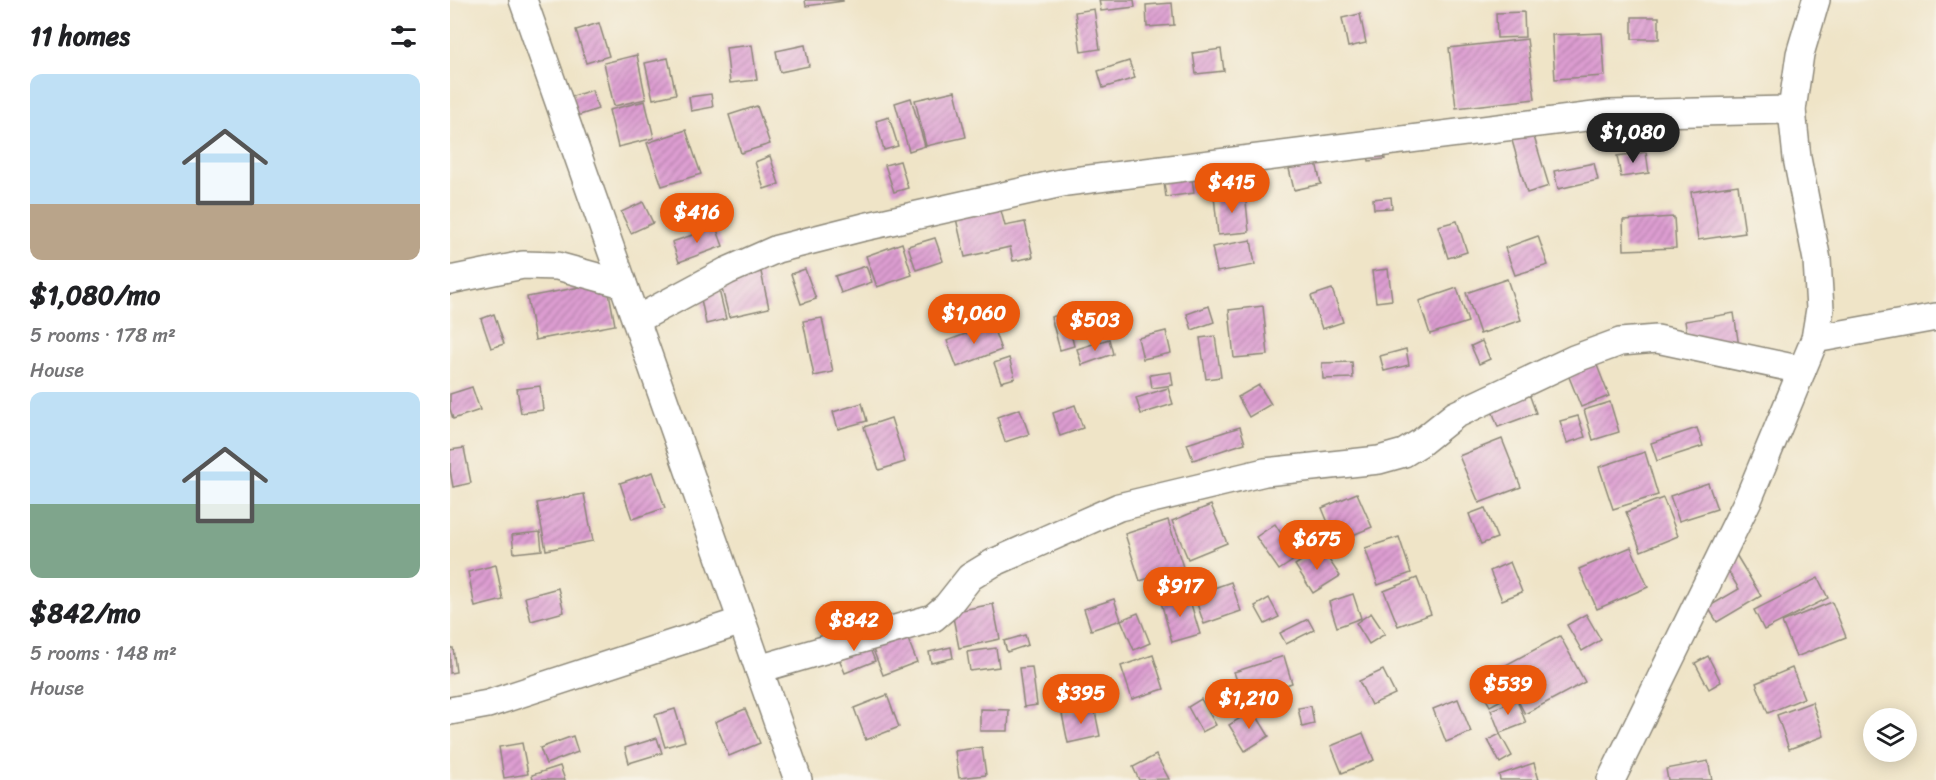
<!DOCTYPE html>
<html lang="en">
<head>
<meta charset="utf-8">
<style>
	body { margin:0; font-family:Sriracha,sans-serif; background:#f6f6f6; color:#202124; height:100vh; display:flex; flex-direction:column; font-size:22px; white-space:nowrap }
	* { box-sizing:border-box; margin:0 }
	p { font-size:20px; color:#757577 }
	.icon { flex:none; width:33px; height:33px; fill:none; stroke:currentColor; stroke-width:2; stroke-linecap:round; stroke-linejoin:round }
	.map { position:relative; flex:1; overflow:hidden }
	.panel { display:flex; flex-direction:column; background:#fff; width:450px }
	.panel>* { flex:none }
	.tools { position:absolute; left:1413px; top:708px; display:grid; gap:12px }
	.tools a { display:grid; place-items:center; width:54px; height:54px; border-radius:50%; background:#fff; box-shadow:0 3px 15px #0003; font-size:30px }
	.price { position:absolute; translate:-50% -51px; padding:0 14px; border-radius:21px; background:#ea580c; color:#fff; font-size:20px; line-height:39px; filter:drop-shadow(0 2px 3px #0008) }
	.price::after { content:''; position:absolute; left:50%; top:36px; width:18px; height:14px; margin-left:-9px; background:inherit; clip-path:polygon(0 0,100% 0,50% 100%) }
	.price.active { background:#222; color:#fff }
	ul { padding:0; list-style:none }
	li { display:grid; align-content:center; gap:12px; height:318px; padding:0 30px }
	li span { display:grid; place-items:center; height:186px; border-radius:12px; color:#555 }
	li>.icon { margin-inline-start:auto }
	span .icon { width:108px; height:108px; fill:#fffc; stroke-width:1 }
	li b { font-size:26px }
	h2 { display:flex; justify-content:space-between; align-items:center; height:72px; padding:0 30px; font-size:26px }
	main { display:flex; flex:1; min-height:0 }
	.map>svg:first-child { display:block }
	.building { fill:url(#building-hatch) }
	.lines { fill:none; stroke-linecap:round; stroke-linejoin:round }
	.minor-casing { stroke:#8d8879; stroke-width:30 }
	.minor { stroke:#fff; stroke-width:27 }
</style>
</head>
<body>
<main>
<section class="panel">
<h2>11 homes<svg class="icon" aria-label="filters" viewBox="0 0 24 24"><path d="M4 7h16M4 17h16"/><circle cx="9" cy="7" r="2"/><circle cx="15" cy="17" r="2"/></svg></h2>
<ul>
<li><span style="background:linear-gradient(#bfe0f5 70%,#b9a48a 0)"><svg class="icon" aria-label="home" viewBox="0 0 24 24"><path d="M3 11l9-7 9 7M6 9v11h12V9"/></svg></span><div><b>$1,080/mo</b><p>5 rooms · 178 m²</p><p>House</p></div></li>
<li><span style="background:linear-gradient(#bfe0f5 60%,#7fa58c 0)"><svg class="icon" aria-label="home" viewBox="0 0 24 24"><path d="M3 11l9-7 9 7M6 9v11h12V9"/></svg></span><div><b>$842/mo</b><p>5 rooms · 148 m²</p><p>House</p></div></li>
</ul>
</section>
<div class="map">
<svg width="1486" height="780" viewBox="0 0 1486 780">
	<defs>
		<pattern id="building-hatch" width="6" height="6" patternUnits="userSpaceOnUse" patternTransform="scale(1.5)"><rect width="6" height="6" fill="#dd9dd1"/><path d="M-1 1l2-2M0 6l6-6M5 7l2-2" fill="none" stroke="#b380aa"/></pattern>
	</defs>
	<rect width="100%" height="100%" fill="#f7f3e8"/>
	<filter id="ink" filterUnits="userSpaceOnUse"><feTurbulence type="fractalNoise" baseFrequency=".0167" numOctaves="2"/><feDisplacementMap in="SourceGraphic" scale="12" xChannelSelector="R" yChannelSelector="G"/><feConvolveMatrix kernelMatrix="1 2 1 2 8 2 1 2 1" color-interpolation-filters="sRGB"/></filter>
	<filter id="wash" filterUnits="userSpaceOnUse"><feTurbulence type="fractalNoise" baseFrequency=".008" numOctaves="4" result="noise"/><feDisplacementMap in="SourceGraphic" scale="24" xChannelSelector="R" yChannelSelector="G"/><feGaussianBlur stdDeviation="1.35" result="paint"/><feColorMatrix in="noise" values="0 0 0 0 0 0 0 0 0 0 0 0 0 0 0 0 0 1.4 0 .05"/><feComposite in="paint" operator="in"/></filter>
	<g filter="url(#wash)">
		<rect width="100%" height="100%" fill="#efe4c7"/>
		<g id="blocks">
			<!-- building -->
			<g class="building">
				<polygon points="355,0 393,0 393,1 356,6"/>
				<polygon points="649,0 684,0 685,7 651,11"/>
				<polygon points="722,3 724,25 697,27 696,5"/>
				<polygon points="644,9 650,49 631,52 625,12"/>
				<polygon points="1074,12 1075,37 1047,38 1046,13"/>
				<polygon points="910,14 916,43 898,47 892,18"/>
				<rect x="1182" y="17" width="27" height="22"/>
				<polygon points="149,23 159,56 136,63 126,30"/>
				<polygon points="1152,33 1155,76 1105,79 1102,35"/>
				<polygon points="1077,39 1085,99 1006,108 999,48"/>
				<polygon points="302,45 307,80 280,83 276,48"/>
				<polygon points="355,45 359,66 330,72 326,51"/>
				<polygon points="771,49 774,71 746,74 743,53"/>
				<polygon points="187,55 196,99 164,106 154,63"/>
				<polygon points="218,58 226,94 203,99 195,63"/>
				<polygon points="679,61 685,78 653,88 648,71"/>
				<polygon points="142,90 148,109 127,116 120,97"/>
				<polygon points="505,91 516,137 476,146 465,100"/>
				<polygon points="261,94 263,107 241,111 239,97"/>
				<polygon points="461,98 475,146 459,151 445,103"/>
				<polygon points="195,101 204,138 168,147 159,110"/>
				<polygon points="307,106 320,144 291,153 279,115"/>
				<polygon points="439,117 448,146 434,150 426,121"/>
				<polygon points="1078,117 1099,186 1077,193 1057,123"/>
				<polygon points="236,130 251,174 212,186 197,143"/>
				<polygon points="931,137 935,159 919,161 916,140"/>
				<polygon points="863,149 871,184 844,190 836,156"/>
				<polygon points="1196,152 1199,173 1171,177 1167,156"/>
				<polygon points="320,156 329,184 314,189 305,162"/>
				<polygon points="739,158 744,193 716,197 711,162"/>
				<polygon points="450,161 458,188 444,192 435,165"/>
				<polygon points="1144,163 1148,180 1108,189 1104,171"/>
				<polygon points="1288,185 1295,233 1248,240 1241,192"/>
				<polygon points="795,192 799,232 768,235 764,196"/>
				<polygon points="941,197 942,208 924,209 923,199"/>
				<polygon points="548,199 555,226 575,222 583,257 563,261 560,247 515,257 504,210"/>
				<polygon points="193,202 203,223 181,233 171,212"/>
				<polygon points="1224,217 1226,248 1174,250 1173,220"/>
				<polygon points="1007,221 1017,252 998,258 988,226"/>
				<polygon points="266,227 273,246 229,262 222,242"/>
				<polygon points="1088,236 1098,265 1065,275 1055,248"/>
				<polygon points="485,238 493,261 466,270 458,246"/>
				<polygon points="801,240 805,265 767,272 762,247"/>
				<polygon points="452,243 462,275 427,287 416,256"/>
				<polygon points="416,266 422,282 391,293 385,276"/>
				<polygon points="355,269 366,299 351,304 341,274"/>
				<polygon points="938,269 942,300 926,302 922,271"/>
				<polygon points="311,272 319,308 279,317 270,281"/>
				<polygon points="1057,279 1071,320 1030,334 1016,293"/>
				<polygon points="157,282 165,325 85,340 77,297"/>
				<polygon points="1007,288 1018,322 980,334 969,301"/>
				<polygon points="882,289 893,322 872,329 861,296"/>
				<polygon points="269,290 276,319 256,324 250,294"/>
				<polygon points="759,306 764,322 742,330 737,314"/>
				<polygon points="813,306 818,355 784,358 779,310"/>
				<polygon points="616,313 624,346 610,350 601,317"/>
				<polygon points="1284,313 1289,347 1240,354 1235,321"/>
				<polygon points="44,314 54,344 41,348 31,319"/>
				<polygon points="372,318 383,372 364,376 353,321"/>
				<polygon points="542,324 551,350 507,367 497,341"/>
				<polygon points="716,331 721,353 693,359 688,338"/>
				<polygon points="765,336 771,377 756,379 750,338"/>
				<polygon points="659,339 663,354 632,365 627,349"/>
				<polygon points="1032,341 1040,359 1029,364 1021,346"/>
				<polygon points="956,349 959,365 934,371 930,356"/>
				<polygon points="1141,350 1159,396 1131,407 1113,362"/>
				<polygon points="559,358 565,378 551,382 544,363"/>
				<polygon points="902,362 903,378 873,379 872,363"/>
				<polygon points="721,372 723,385 702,388 700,375"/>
				<polygon points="809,385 821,404 799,417 788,397"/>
				<polygon points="90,386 93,410 71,413 67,389"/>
				<polygon points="22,387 30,410 3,419 0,409 0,394"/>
				<polygon points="718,388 723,404 691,414 686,398"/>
				<polygon points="1077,388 1086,413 1048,427 1039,402"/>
				<polygon points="1160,402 1169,432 1143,440 1134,410"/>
				<polygon points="412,403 417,421 388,429 383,412"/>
				<polygon points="625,405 633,428 610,436 603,413"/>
				<polygon points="570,409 579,434 555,442 547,417"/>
				<polygon points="1128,416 1135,437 1117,443 1110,421"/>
				<polygon points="441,418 455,462 429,470 414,427"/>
				<polygon points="790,427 795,443 743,460 737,444"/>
				<polygon points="1247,428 1253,446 1207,461 1201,443"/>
				<polygon points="1052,439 1071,487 1029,503 1009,456"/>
				<polygon points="14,448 21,483 3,487 0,470 0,450"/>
				<polygon points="1195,452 1208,495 1163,509 1149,467"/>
				<polygon points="203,472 215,508 182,519 170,483"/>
				<polygon points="1258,483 1267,509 1229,521 1220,496"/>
				<polygon points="907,493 922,527 886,542 872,508"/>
				<polygon points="134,494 143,541 96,550 87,503"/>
				<polygon points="1213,498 1228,536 1191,551 1176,512"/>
				<polygon points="761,505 777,543 738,559 722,521"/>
				<polygon points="1035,508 1047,538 1031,544 1019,514"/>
				<polygon points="718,520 733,567 690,581 675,534"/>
				<polygon points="825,524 847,558 829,570 806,537"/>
				<polygon points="90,532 92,550 64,553 62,535"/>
				<polygon points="949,537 961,573 928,585 915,548"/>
				<polygon points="1181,547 1198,587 1147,609 1129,569"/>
				<polygon points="871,548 890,576 863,593 845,565"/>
				<polygon points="1285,553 1311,596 1267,622 1258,607 1289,589 1272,561"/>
				<polygon points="1060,562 1072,592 1052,600 1040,571"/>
				<polygon points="46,565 53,600 25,607 18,572"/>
				<polygon points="721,577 728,592 707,600 701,585"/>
				<polygon points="967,578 981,614 948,626 934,591"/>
				<polygon points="1368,578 1378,598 1314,630 1304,610"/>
				<polygon points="781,582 791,611 754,624 744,595"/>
				<polygon points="108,588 114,612 81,621 75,597"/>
				<polygon points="738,594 750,634 722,642 711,602"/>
				<polygon points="903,594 911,618 887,627 879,602"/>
				<polygon points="819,598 829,617 815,624 805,606"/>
				<polygon points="664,599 671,620 641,630 634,609"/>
				<polygon points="1382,602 1396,637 1346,657 1332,622"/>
				<polygon points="543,604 550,639 509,648 502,612"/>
				<polygon points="688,613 700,643 684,650 671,620"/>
				<polygon points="921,613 935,634 919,644 906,623"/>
				<polygon points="1136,614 1151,640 1132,651 1117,625"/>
				<polygon points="858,619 864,630 836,644 830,633"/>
				<polygon points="452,624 467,662 433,675 418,637"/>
				<polygon points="413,632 425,661 395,673 383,644"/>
				<polygon points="575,635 578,645 557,652 554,641"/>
				<polygon points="1110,636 1135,682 1075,714 1064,693 1040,706 1026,681"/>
				<polygon points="501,647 503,658 481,663 479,652"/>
				<polygon points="0,648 3,648 6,672 0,673"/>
				<polygon points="546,648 549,667 520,671 517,652"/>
				<polygon points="703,655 714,689 682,699 671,666"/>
				<polygon points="834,656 842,683 793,699 784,672"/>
				<polygon points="1258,656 1271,682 1259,689 1245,663"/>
				<polygon points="582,667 587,705 574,707 569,668"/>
				<polygon points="1342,668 1354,698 1318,713 1306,683"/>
				<polygon points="933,670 945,694 921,705 909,681"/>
				<polygon points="780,685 785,699 763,707 758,694"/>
				<polygon points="437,695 449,727 416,740 404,708"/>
				<polygon points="751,699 766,725 752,732 738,707"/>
				<polygon points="1008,699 1021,732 996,742 983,709"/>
				<polygon points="1067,700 1076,723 1050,733 1041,710"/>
				<polygon points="1362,702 1374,736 1339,749 1327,715"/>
				<polygon points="861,706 864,724 852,727 848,708"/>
				<polygon points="644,707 650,736 618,743 612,714"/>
				<polygon points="225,709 235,741 215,747 205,715"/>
				<polygon points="295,709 310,743 279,756 265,722"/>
				<polygon points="530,709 559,710 558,731 530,731"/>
				<polygon points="803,710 819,736 795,751 779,725"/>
				<polygon points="913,733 924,760 892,773 881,746"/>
				<polygon points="1050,734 1062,756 1050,763 1038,740"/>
				<polygon points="123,736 128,752 96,764 90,748"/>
				<polygon points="207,738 212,753 179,763 175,748"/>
				<polygon points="72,743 78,774 54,778 49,747"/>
				<polygon points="532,747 536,775 509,778 505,751"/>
				<polygon points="706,755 719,779 689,780 683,767"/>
				<polygon points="1258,761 1262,780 1218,780 1216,769"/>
				<polygon points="1084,763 1089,780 1050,780 1049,775"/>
				<polygon points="110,766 115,780 83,780 82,775"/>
			</g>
		</g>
	</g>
	<g filter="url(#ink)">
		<use href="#blocks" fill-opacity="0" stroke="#8d8879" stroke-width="1.5"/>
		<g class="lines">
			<!-- minor casing -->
			<g class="minor-casing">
				<g id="minor">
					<polyline points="73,0 348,780"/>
					<polyline points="0,280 73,265 107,266 173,284"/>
					<polyline points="186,320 277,271 327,249 414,227 616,182 1160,114 1342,110"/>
					<polyline points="1365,339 1486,317"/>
					<polyline points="309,669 483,618 497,606 520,577 543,563 669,507 815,472 929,460 954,453 970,443 1005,415 1124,359 1170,342 1207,339 1352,370"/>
					<polyline points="0,711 38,704 292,621"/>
					<polyline points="1161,780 1298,500 1365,339 1370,309 1367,260 1347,158 1342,110 1350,54 1366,0"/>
				</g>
			</g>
			<!-- minor -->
			<use href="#minor" class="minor"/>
		</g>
	</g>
</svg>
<div class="tools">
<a><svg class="icon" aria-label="layers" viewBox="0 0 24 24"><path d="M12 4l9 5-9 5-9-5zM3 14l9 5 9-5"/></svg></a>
</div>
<b class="price active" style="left:1183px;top:164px">$1,080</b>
<b class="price" style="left:782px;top:214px">$415</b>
<b class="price" style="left:247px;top:244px">$416</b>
<b class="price" style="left:524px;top:345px">$1,060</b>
<b class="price" style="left:645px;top:352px">$503</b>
<b class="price" style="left:867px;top:571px">$675</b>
<b class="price" style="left:730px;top:618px">$917</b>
<b class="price" style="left:404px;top:652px">$842</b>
<b class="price" style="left:1058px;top:716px">$539</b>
<b class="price" style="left:631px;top:725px">$395</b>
<b class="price" style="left:799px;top:730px">$1,210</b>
</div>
</main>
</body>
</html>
